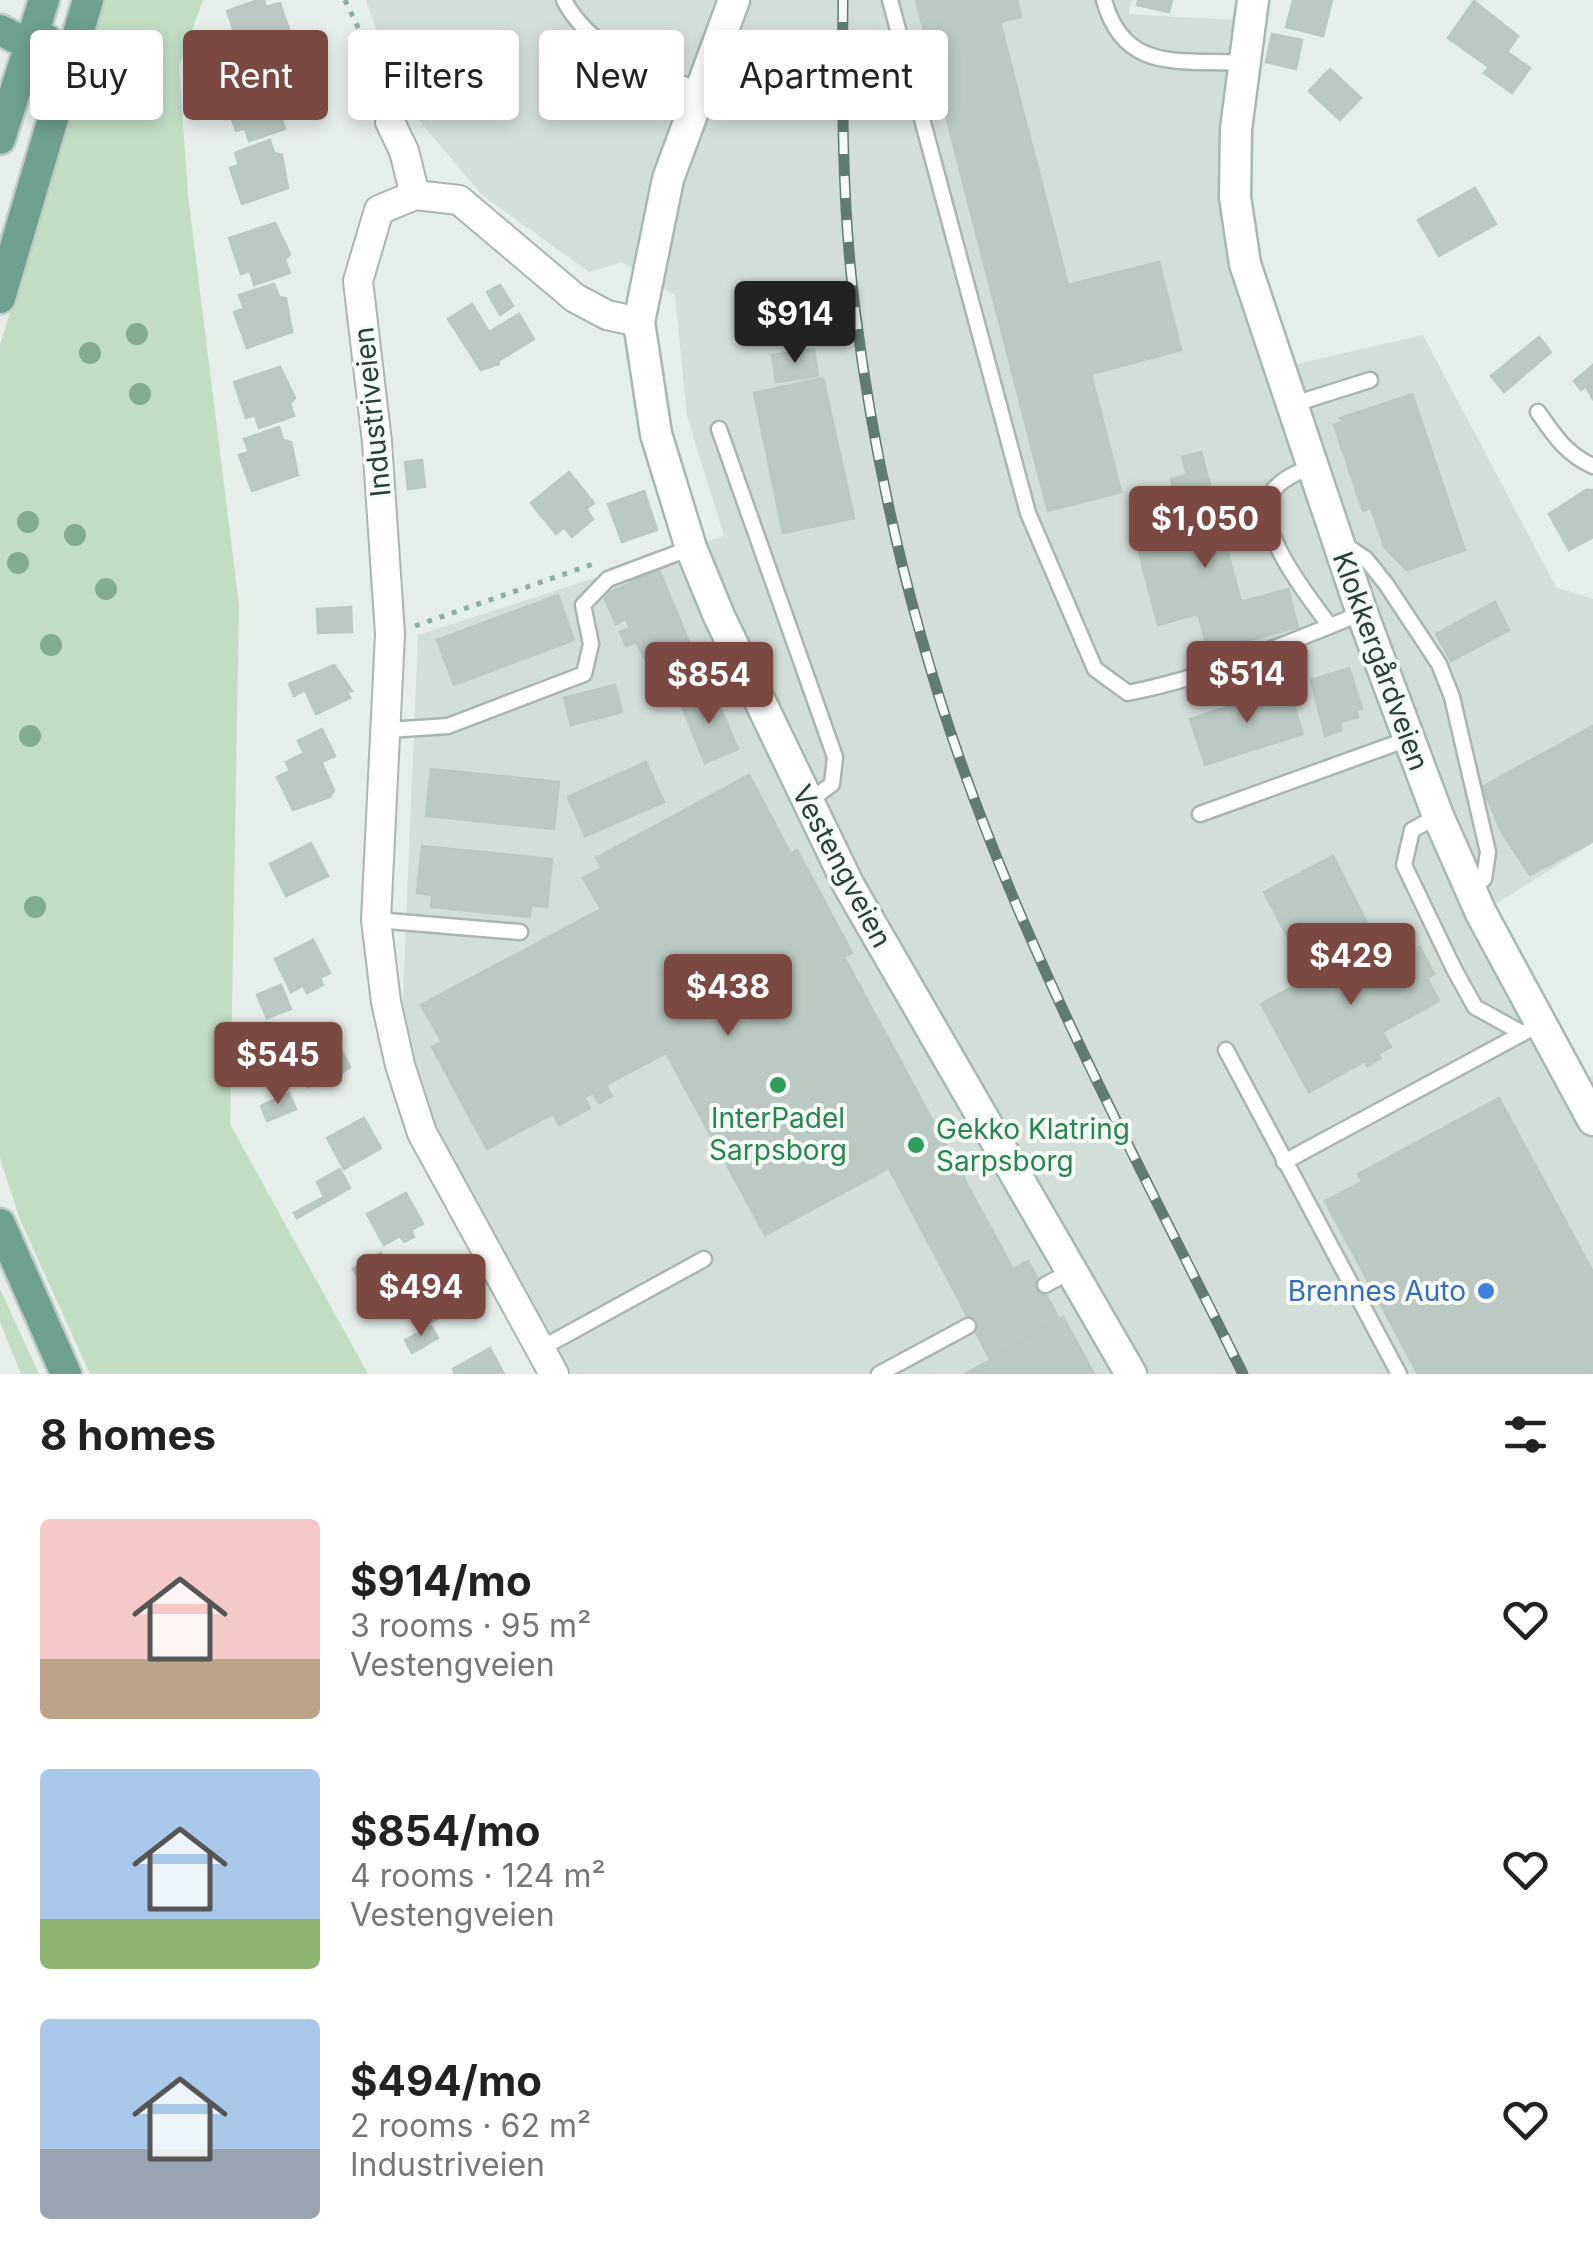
<!DOCTYPE html>
<html lang="en">
<head>
<meta charset="utf-8">
<style>
	body { margin:0; font-family:Inter,sans-serif; background:#f2f2f2; color:#222; height:100vh; display:flex; flex-direction:column; font-size:38px; white-space:nowrap }
	* { box-sizing:border-box; margin:0 }
	p { font-size:32px; color:#767676 }
	.icon { flex:none; width:55px; height:55px; fill:none; stroke:currentColor; stroke-width:2; stroke-linecap:round; stroke-linejoin:round }
	.map { position:relative; height:1374px; overflow:hidden }
	.side { display:flex; flex-direction:column; background:#fff; flex:1 }
	.side>* { flex:none }
	.guide { position:absolute; left:30px; top:30px; width:1000px; height:90px; display:flex; gap:20px }
	.price { position:absolute; translate:-50% -85px; padding:0 22px; border-radius:10px; background:#7c4842; color:#fff; font-size:32px; line-height:65px; filter:drop-shadow(0 2px 5px #0008) }
	.price::after { content:''; position:absolute; left:50%; top:60px; width:30px; height:22px; margin-left:-15px; background:inherit; clip-path:polygon(0 0,100% 0,50% 100%) }
	.price.selected { background:#222; color:#fff }
	ul { padding:0; list-style:none }
	li { display:flex; align-items:center; gap:30px; height:250px; padding:0 40px }
	li span { display:grid; place-items:center; flex:none; width:280px; height:200px; border-radius:10px; color:#555 }
	li>.icon { margin-inline-start:auto }
	span .icon { width:120px; height:120px; fill:#fffc; stroke-width:1 }
	li b { font-size:42px }
	h2 { display:flex; justify-content:space-between; align-items:center; height:120px; padding:0 40px; font-size:42px }
	.chip { padding:0 35px; border-radius:10px; background:#fff; box-shadow:0 5px 15px #0003; font-size:35px; line-height:90px }
	.chip.selected { background:#7c4842; color:#fff }
	.map>svg:first-child { display:block }
	.built { fill:#d4ded8 }
	.green { fill:#c1dec5 }
	.building { fill:#bbc9c2; stroke:#b9c8c0; stroke-width:2.5 }
	.lines { fill:none; stroke-linecap:round; stroke-linejoin:round }
	.lane-casing { stroke:#a9b6b0; stroke-width:19 }
	.street-casing { stroke:#a9b6b0; stroke-width:32 }
	.secondary-casing { stroke:#a5b9b0; stroke-width:35 }
	.primary-casing { stroke:#c2cac6; stroke-width:35 }
	.path { stroke:#88b09f; stroke-width:5; stroke-dasharray:5 8; stroke-linecap:butt }
	.lane { stroke:#fff; stroke-width:14 }
	.street { stroke:#fff; stroke-width:28 }
	.secondary { stroke:#fff; stroke-width:30 }
	.primary { stroke:#6da18d; stroke-width:30 }
	.rail-casing { stroke:#617b70; stroke-width:11 }
	.rail { stroke:#f7fbf8; stroke-width:8; stroke-dasharray:22; stroke-linecap:butt }
	.tree { fill:#83ab8e }
	.leisure-dot { fill:#2e9e5b; stroke:#f7fbf8; stroke-width:4 }
	.shop-dot { fill:#3f7fe0; stroke:#f7fbf8; stroke-width:4 }
	.labels { text-anchor:middle; dominant-baseline:central; stroke-width:8; stroke-linejoin:round; paint-order:stroke }
	.street-label { font-size:28px; fill:#264035; stroke:#f7fbf8 }
	.leisure-label { font-size:28px; fill:#27864d; stroke:#f7fbf8 }
	.shop-label { font-size:28px; fill:#366cbe; stroke:#f7fbf8; text-anchor:end }
</style>
</head>
<body>
<div class="map">
<svg width="1593" height="1374" viewBox="0 0 1593 1374">
	<rect width="100%" height="100%" fill="#e6eeea"/>
	<!-- built -->
	<polygon class="built" points="366,0 1131,0 1129,14 1249,21 1235,197 1292,365 1423,335 1556,587 1593,599 1593,843 1481,913 1575,1085 1593,1075 1593,1374 554,1374 400,1065 418,635 724,536 687,416 675,295 622,262 589,272 482,195 401,99"/>
	<!-- green -->
	<g class="green">
		<polygon points="105,0 203,0 179,66 188,195 239,605 230,1124 368,1374 90,1374 21,1222 0,1158 0,345"/>
		<polygon points="0,1289 39,1374 21,1374 0,1322"/>
	</g>
	<!-- building -->
	<g class="building">
		<polygon points="258,0 264,0 266,7 280,3 292,38 279,42 277,50 243,56 227,11"/>
		<polygon points="916,0 1017,0 1021,17 1000,22 1068,285 1159,262 1181,350 1091,374 1121,492 1048,511"/>
		<polygon points="1138,0 1172,0 1169,12 1137,5"/>
		<polygon points="1293,0 1332,0 1323,36 1286,27"/>
		<polygon points="1474,1 1518,36 1507,52 1530,68 1512,93 1484,73 1489,67 1448,38"/>
		<polygon points="1272,34 1302,40 1296,69 1266,62"/>
		<polygon points="1330,69 1361,98 1340,120 1309,91"/>
		<polygon points="270,79 285,110 280,116 285,129 249,141 245,128 236,131 224,95"/>
		<polygon points="270,140 274,153 282,155 288,188 242,204 230,168 239,165 235,153"/>
		<polygon points="1475,188 1496,224 1439,256 1418,220"/>
		<polygon points="275,223 290,254 285,260 290,273 254,285 250,271 241,274 229,238"/>
		<polygon points="274,284 279,297 286,298 292,332 247,348 234,312 244,309 239,295"/>
		<polygon points="500,285 513,306 500,315 487,292"/>
		<polygon points="472,304 489,332 519,314 534,339 498,361 499,364 481,370 448,319"/>
		<polygon points="1539,337 1551,352 1504,392 1491,376"/>
		<polygon points="814,349 818,376 776,382 772,355"/>
		<polygon points="1593,365 1593,400 1586,386 1581,390 1574,381"/>
		<polygon points="280,367 295,398 290,403 294,416 259,428 255,415 246,418 234,382"/>
		<polygon points="823,378 854,518 783,533 754,393"/>
		<polygon points="1412,394 1465,550 1407,570 1385,548 1371,508 1363,511 1334,425 1342,422 1340,418"/>
		<polygon points="279,427 283,440 291,442 298,475 252,491 239,455 249,452 244,439"/>
		<polygon points="1201,452 1241,602 1288,589 1298,627 1208,651 1198,614 1158,625 1134,534 1182,521 1171,479 1187,475 1182,457"/>
		<polygon points="422,460 425,487 408,489 405,462"/>
		<polygon points="569,472 594,503 586,509 593,519 572,537 564,527 556,534 531,503"/>
		<polygon points="1586,490 1593,490 1593,537 1569,550 1549,514"/>
		<polygon points="644,491 657,530 622,542 608,504"/>
		<polygon points="659,570 697,661 656,679 636,642 626,646 620,632 630,628 626,619 616,624 603,595 631,583 628,577 638,572 641,578"/>
		<polygon points="558,595 574,640 454,685 437,640"/>
		<polygon points="1495,602 1509,630 1451,661 1436,634"/>
		<polygon points="351,607 352,632 318,633 317,609"/>
		<polygon points="334,665 352,691 347,692 350,698 316,714 305,690 294,696 289,684"/>
		<polygon points="1349,668 1362,709 1356,710 1358,717 1340,722 1342,730 1325,736 1311,680"/>
		<polygon points="615,685 622,712 571,725 564,698"/>
		<polygon points="1288,687 1303,734 1205,765 1190,719"/>
		<polygon points="713,690 738,749 705,763 681,704"/>
		<polygon points="1593,726 1593,841 1530,875 1502,833 1482,787"/>
		<polygon points="322,729 335,756 321,762 334,790 330,797 293,810 277,777 290,771 286,762 304,753 298,741"/>
		<polygon points="646,762 664,802 585,836 568,797"/>
		<polygon points="431,769 559,782 554,829 426,816"/>
		<polygon points="749,775 791,854 797,850 852,953 844,957 1013,1269 1028,1261 1059,1319 990,1359 889,1168 765,1235 666,1053 606,1085 612,1096 599,1103 593,1093 584,1097 590,1108 559,1125 553,1114 487,1149 432,1047 442,1042 421,1005 601,909 583,878 602,868 596,858"/>
		<polygon points="311,843 328,876 286,896 270,864"/>
		<polygon points="422,846 552,859 547,907 531,905 530,917 431,907 432,895 417,893"/>
		<polygon points="1333,856 1367,923 1323,946 1318,936 1294,949 1264,892"/>
		<polygon points="1400,928 1412,951 1420,947 1434,974 1427,978 1439,1001 1382,1032 1391,1047 1378,1054 1381,1058 1367,1066 1365,1061 1309,1092 1261,1004"/>
		<polygon points="313,940 330,973 320,978 323,985 307,993 303,986 291,992 275,959"/>
		<polygon points="281,985 291,1009 267,1018 257,995"/>
		<polygon points="282,1029 295,1053 333,1034 350,1067 325,1084 323,1080 308,1087 300,1070 270,1085 249,1046"/>
		<polygon points="289,1093 296,1109 267,1121 261,1106"/>
		<polygon points="1499,1098 1593,1272 1593,1374 1418,1374 1325,1201 1362,1182 1358,1174"/>
		<polygon points="364,1118 381,1148 344,1169 327,1138"/>
		<polygon points="340,1169 350,1188 297,1218 294,1213 324,1197 317,1182"/>
		<polygon points="406,1193 423,1224 411,1230 414,1237 404,1242 400,1236 384,1245 367,1214"/>
		<polygon points="381,1253 389,1267 361,1282 353,1269"/>
		<polygon points="449,1273 466,1303 428,1324 411,1294"/>
		<polygon points="1063,1317 1094,1374 965,1374 1030,1338"/>
		<polygon points="431,1326 438,1338 412,1353 405,1340"/>
		<polygon points="490,1348 504,1374 455,1374 453,1369"/>
	</g>
	<g class="lines">
		<!-- lane casing -->
		<g class="lane-casing">
			<g id="lane">
				<path d="M564,0C591,52 648,68 699,91"/>
				<path d="M890,0L1028,513L1095,669L1128,693C1209,677 1285,644 1362,613"/>
				<path d="M1104,0C1124,74 1181,59 1244,63"/>
				<polyline points="1291,405 1370,380"/>
				<path d="M1538,412C1554,435 1566,454 1593,466"/>
				<polyline points="719,429 835,757 832,784 807,803"/>
				<path d="M1312,466C1297,473 1282,478 1272,492C1250,525 1310,599 1330,626"/>
				<polyline points="1345,545 1366,559 1386,584 1439,664 1452,697 1488,852 1484,879 1470,890"/>
				<polyline points="388,730 448,726 584,674 591,644 583,605 608,579 691,548"/>
				<polyline points="1200,814 1408,739"/>
				<polyline points="1438,816 1412,830 1404,865 1454,969 1475,1007 1522,1033"/>
				<polyline points="376,920 520,932"/>
				<polyline points="1226,1050 1399,1374"/>
				<polyline points="1284,1162 1540,1024"/>
				<polyline points="1045,1285 1071,1271"/>
				<polyline points="540,1349 704,1259"/>
				<polyline points="879,1374 968,1326"/>
			</g>
		</g>
		<!-- street casing -->
		<g class="street-casing">
			<g id="street">
				<polyline points="390,122 404,151 415,195"/>
				<polyline points="554,1374 422,1133 400,1065 386,1002 376,920 390,634 377,442 358,281 379,210 415,195 459,200 575,298 607,315 639,322"/>
			</g>
		</g>
		<!-- secondary casing -->
		<g class="secondary-casing">
			<g id="secondary">
				<polyline points="734,0 668,179 639,322 656,434 691,548 719,616 849,886 1131,1374"/>
				<polyline points="1253,0 1236,129 1235,197 1245,264 1362,613 1438,816 1481,913 1593,1120"/>
			</g>
		</g>
		<!-- primary casing -->
		<g class="primary-casing">
			<g id="primary">
				<polyline points="0,30 16,38 47,40"/>
				<polyline points="0,139 44,0"/>
				<polyline points="0,298 88,0"/>
				<polyline points="0,1224 66,1374"/>
			</g>
		</g>
		<!-- path -->
		<g class="path">
			<polyline points="345,0 391,97"/>
			<polyline points="415,626 593,564"/>
		</g>
		<!-- lane -->
		<use href="#lane" class="lane"/>
		<!-- street -->
		<use href="#street" class="street"/>
		<!-- secondary -->
		<use href="#secondary" class="secondary"/>
		<!-- primary -->
		<use href="#primary" class="primary"/>
		<!-- rail casing -->
		<g class="rail-casing">
			<path id="rail" d="M843,0C842,103 842,207 855,309C874,461 909,613 959,757C1033,970 1143,1172 1243,1374"/>
		</g>
		<!-- rail -->
		<use href="#rail" class="rail"/>
	</g>
	<!-- trees -->
	<g class="tree">
		<circle cx="137" cy="334" r="11"/>
		<circle cx="90" cy="353" r="11"/>
		<circle cx="140" cy="394" r="11"/>
		<circle cx="28" cy="522" r="11"/>
		<circle cx="75" cy="535" r="11"/>
		<circle cx="18" cy="563" r="11"/>
		<circle cx="106" cy="589" r="11"/>
		<circle cx="51" cy="645" r="11"/>
		<circle cx="30" cy="736" r="11"/>
		<circle cx="35" cy="907" r="11"/>
	</g>
	<!-- markers -->
	<g class="leisure-dot">
		<circle cx="778" cy="1085" r="10"/>
		<circle cx="916" cy="1145" r="10"/>
	</g>
	<circle class="shop-dot" cx="1486" cy="1291" r="10"/>
	<g class="labels">
		<!-- street labels -->
		<g class="street-label">
			<text transform="translate(372 412) rotate(-96)">Industriveien</text>
			<text transform="translate(1381 661) rotate(70)">Klokkergårdveien</text>
			<text transform="translate(842 866) rotate(62)">Vestengveien</text>
		</g>
		<!-- leisure labels -->
		<g class="leisure-label">
			<text x="778" y="1118">InterPadel<tspan x="778" dy="32">Sarpsborg</tspan></text>
			<text x="936" y="1129" text-anchor="start">Gekko Klatring<tspan x="936" dy="32">Sarpsborg</tspan></text>
		</g>
		<!-- shop labels -->
		<g class="shop-label">
			<text x="1466" y="1291">Brennes Auto</text>
		</g>
	</g>
</svg>
<b class="price selected" style="left:795px;top:366px">$914</b>
<b class="price" style="left:1205px;top:571px">$1,050</b>
<b class="price" style="left:1247px;top:726px">$514</b>
<b class="price" style="left:709px;top:727px">$854</b>
<b class="price" style="left:1351px;top:1008px">$429</b>
<b class="price" style="left:728px;top:1039px">$438</b>
<b class="price" style="left:278px;top:1107px">$545</b>
<b class="price" style="left:421px;top:1339px">$494</b>
<div class="guide">
<a class="chip">Buy</a>
<a class="chip selected">Rent</a>
<a class="chip">Filters</a>
<a class="chip">New</a>
<a class="chip">Apartment</a>
</div>
</div>
<section class="side">
<h2>8 homes<svg class="icon" aria-label="filters" viewBox="0 0 24 24"><path d="M4 7h16M4 17h16"/><circle cx="9" cy="7" r="2"/><circle cx="15" cy="17" r="2"/></svg></h2>
<ul>
<li><span style="background:linear-gradient(#f6c9c9 70%,#b9a48a 0)"><svg class="icon" aria-label="home" viewBox="0 0 24 24"><path d="M3 11l9-7 9 7M6 9v11h12V9"/></svg></span><div><b>$914/mo</b><p>3 rooms · 95 m²</p><p>Vestengveien</p></div><svg class="icon" aria-label="heart" viewBox="0 0 24 24"><path d="M12 20l-8-8c-3-5 5-10 8-4 3-6 11-1 8 4z"/></svg></li>
<li><span style="background:linear-gradient(#a9c7e8 75%,#8fb573 0)"><svg class="icon" aria-label="home" viewBox="0 0 24 24"><path d="M3 11l9-7 9 7M6 9v11h12V9"/></svg></span><div><b>$854/mo</b><p>4 rooms · 124 m²</p><p>Vestengveien</p></div><svg class="icon" aria-label="heart" viewBox="0 0 24 24"><path d="M12 20l-8-8c-3-5 5-10 8-4 3-6 11-1 8 4z"/></svg></li>
<li><span style="background:linear-gradient(#a9c7e8 65%,#9aa5b1 0)"><svg class="icon" aria-label="home" viewBox="0 0 24 24"><path d="M3 11l9-7 9 7M6 9v11h12V9"/></svg></span><div><b>$494/mo</b><p>2 rooms · 62 m²</p><p>Industriveien</p></div><svg class="icon" aria-label="heart" viewBox="0 0 24 24"><path d="M12 20l-8-8c-3-5 5-10 8-4 3-6 11-1 8 4z"/></svg></li>
</ul>
</section>
</body>
</html>
